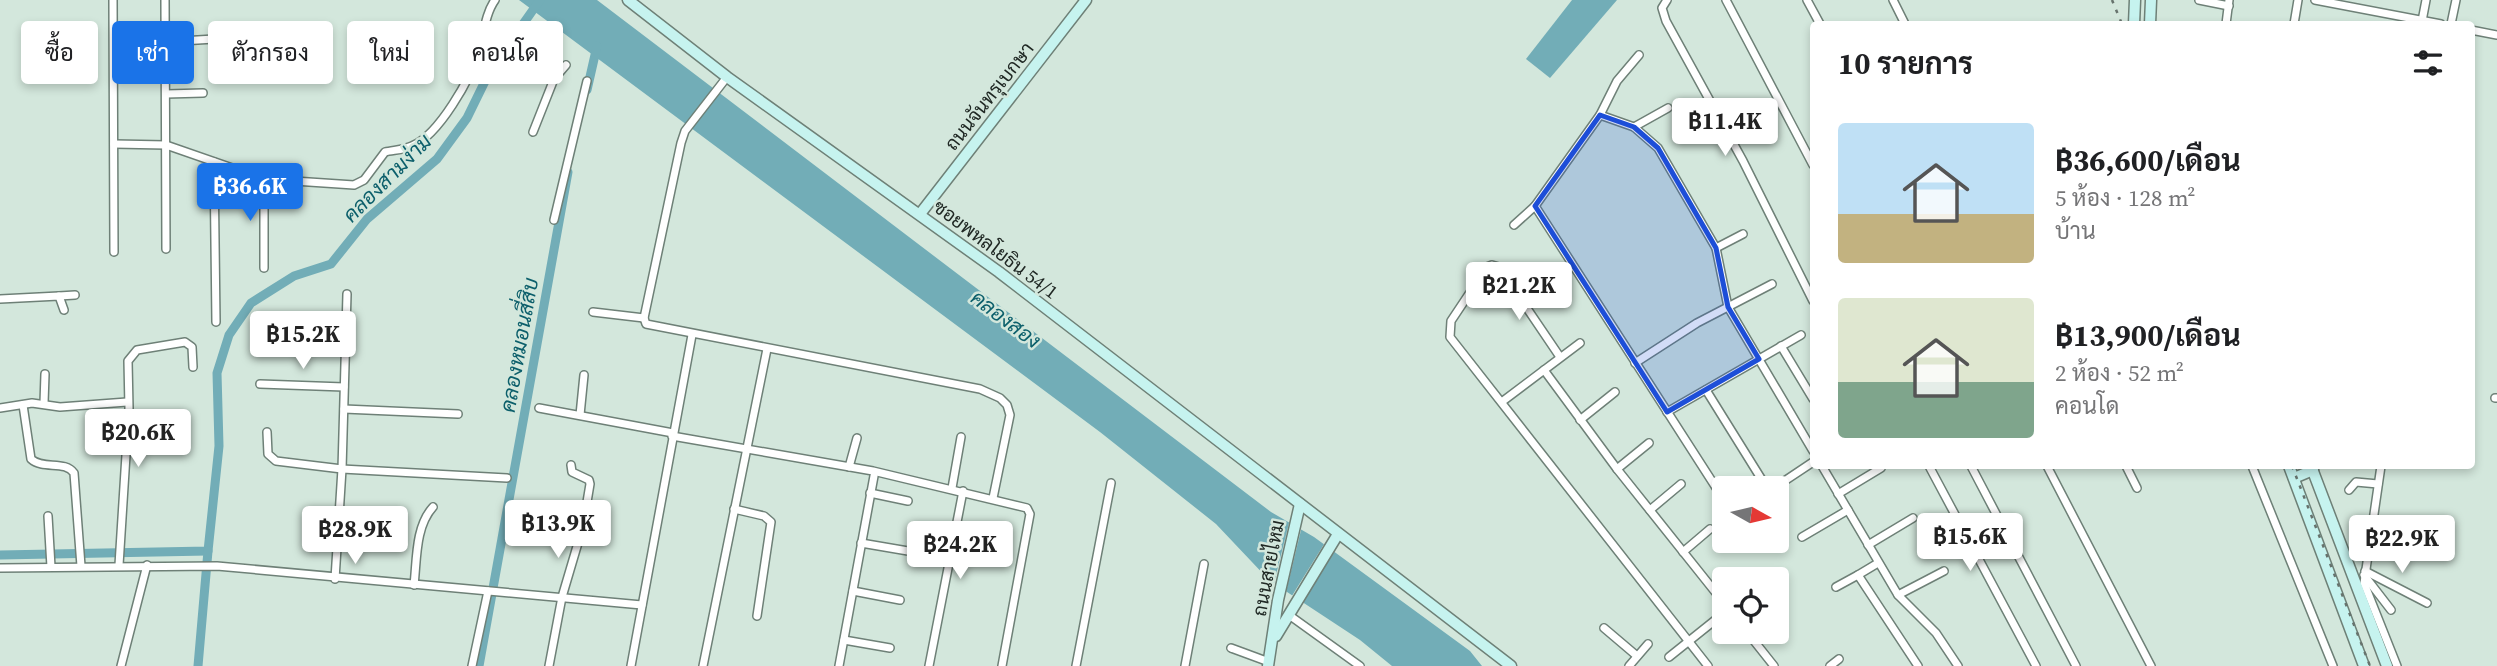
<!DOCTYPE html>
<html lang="th">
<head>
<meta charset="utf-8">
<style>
	body { margin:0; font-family:"Source Serif 4",Sarabun,serif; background:#f2f2f2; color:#202124; height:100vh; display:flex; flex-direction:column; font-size:26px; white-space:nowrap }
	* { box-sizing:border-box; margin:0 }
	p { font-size:23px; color:#757577 }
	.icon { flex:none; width:38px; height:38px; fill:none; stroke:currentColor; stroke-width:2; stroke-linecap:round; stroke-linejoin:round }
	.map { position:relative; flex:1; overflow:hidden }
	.details { position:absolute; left:1810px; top:21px; width:665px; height:448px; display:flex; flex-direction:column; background:#fff; border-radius:7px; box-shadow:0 4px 10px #0003 }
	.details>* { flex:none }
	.top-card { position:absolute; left:21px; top:21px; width:665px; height:63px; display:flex; gap:14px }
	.needle { width:46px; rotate:98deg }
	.tools { position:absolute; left:1712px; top:476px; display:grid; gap:14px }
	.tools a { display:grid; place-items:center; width:77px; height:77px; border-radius:7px; background:#fff; box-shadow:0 4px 10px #0003; font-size:35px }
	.price { position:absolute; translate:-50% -60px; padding:0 16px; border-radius:7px; background:#fff; color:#222; font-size:23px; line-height:46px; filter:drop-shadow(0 2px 4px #0008) }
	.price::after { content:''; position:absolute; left:50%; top:42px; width:21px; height:16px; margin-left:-10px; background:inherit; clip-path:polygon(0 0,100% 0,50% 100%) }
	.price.active { background:#1a73e8; color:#fff }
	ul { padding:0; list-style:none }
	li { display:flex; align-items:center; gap:21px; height:175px; padding:0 28px }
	li span { display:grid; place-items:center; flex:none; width:196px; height:140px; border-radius:7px; color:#555 }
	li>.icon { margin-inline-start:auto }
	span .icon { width:84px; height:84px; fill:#fffc; stroke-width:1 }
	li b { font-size:30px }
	h2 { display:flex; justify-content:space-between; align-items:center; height:84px; padding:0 28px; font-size:30px }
	.pill { padding:0 24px; border-radius:7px; background:#fff; box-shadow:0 4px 10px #0003; font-size:24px; line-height:63px }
	.pill.active { background:#1a73e8; color:#fff }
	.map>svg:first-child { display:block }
	.water { fill:#72adb7 }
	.pier { fill:#d3e7dc }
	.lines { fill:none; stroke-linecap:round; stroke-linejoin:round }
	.canal { stroke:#72adb7; stroke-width:9 }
	.street-casing { stroke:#6e8077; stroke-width:10 }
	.secondary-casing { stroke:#6e8077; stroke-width:13 }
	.street { stroke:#fff; stroke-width:7 }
	.secondary { stroke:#c6f3ef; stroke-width:10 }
	.rail { stroke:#67736d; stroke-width:2.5; stroke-dasharray:3.5 7; stroke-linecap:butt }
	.marked { fill:#1d4ed8; fill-opacity:0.2; stroke:#1d4ed8; stroke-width:5; stroke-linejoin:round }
	.labels { text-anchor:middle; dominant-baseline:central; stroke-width:5; stroke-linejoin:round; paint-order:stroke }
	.street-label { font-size:19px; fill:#202824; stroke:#d3e7dc }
	.water-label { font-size:21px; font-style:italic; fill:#0c5f6b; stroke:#d3e7dc }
</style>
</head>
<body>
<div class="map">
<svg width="2497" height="666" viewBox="0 0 2497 666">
	<rect width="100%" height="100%" fill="#d3e7dc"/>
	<!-- water -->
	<g class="water">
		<polygon points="519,0 597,0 1271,512 1314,537 1470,651 1482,666 1392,666 1360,640 1269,580 1216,524 1100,432"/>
		<polygon points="1572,0 1617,0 1550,78 1526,59"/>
	</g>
	<!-- pier -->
	<g class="pier">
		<polygon points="1290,519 1302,526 1285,596 1273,587"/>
		<polygon points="1326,541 1336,549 1300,606 1290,599"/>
	</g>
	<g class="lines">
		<!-- canal -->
		<g class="canal">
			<polyline points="587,90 597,46"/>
			<polyline points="0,555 208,551 219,446 217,373 229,335 251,303 294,276 331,264 367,219 437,159 467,118 490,71 540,0"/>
			<polyline points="198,666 208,551"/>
			<polyline points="479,666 568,172"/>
		</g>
		<!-- street casing -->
		<g class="street-casing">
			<g id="street">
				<polyline points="113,0 114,252"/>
				<polyline points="165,0 166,249"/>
				<polyline points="1667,0 1662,8 1666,21 1743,161 1813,301"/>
				<polyline points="1726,0 1813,165"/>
				<polyline points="1807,0 1820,24"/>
				<polyline points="1893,0 1905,24"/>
				<polyline points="2199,0 2229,6"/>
				<polyline points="2315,0 2441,24"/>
				<polyline points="2422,21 2426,0"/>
				<polyline points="2226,24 2229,0"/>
				<polyline points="2294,24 2298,0"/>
				<polyline points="2451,24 2456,0"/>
				<polyline points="2471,30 2497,35"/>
				<polyline points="165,42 214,39"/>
				<polyline points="727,77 685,131 681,143 644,318 646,324 980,389 1000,398 1007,405 1010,415 993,498"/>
				<polyline points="166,94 203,93"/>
				<polyline points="1600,115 1634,127 1658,148 1716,248 1728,307 1813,451"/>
				<polyline points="1634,127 1668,108"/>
				<polyline points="533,132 554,79 566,65"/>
				<path d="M114,144L166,145L264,179L354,185L364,180L385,152C393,150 404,150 412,146C439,135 471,78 479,51C484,34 485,14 495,0"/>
				<polyline points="214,162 216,322"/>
				<polyline points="1535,206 1724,500"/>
				<polyline points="554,220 587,81"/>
				<polyline points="1514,225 1535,206 1600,115 1617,81 1639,55"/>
				<polyline points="1716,248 1743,234"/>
				<polyline points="264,268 264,179"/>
				<polyline points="59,296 75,295"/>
				<polyline points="0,299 59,296 64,310"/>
				<polyline points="593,312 644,318"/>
				<polyline points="1781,346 1813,399"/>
				<polyline points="1560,357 1499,267 1492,265 1487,267 1451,321 1450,337 1708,666"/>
				<polyline points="1635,363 1697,323 1772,284"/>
				<polyline points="1544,370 1617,469 1724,603"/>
				<polyline points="260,384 344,387"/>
				<polyline points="1706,390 1767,488"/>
				<polyline points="2495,398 2497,398"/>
				<polyline points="1503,401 1580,343"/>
				<polyline points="44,403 45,374"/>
				<path d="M23,405L31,459C43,470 65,460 74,473L81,566"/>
				<polyline points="0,408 32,403 60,407 127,402"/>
				<polyline points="539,408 673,433"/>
				<polyline points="344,409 458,414"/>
				<polyline points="1667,412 1801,335"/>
				<polyline points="580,415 584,375"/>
				<polyline points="1580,420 1615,392"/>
				<polyline points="267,432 268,454 276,461 342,469 507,478"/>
				<polyline points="672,436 873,471 1027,508 1030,514 1002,666"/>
				<polyline points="1822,466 1898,595 1936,633 1958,666"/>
				<polyline points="1929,466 2036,666"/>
				<polyline points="1971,466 2076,666"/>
				<polyline points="2047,466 2151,666"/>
				<polyline points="2126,466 2137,488"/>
				<polyline points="2252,466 2333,666"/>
				<polyline points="2381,466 2364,583 2397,666"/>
				<polyline points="849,467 857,438"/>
				<polyline points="1617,469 1649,443"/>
				<polyline points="952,488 961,437"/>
				<polyline points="1774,488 1813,462"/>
				<polyline points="2349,490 2356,482 2378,484"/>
				<polyline points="870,493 908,501"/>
				<polyline points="1838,494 1881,468"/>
				<polyline points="734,509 764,516 771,522 757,616"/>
				<polyline points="1650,510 1681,484"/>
				<polyline points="48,516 51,567"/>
				<polyline points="1802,537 1848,510"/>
				<polyline points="861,543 908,551"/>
				<polyline points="1868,545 1913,518"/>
				<polyline points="1683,552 1710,529"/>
				<polyline points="1878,563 1858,575 1918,666"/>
				<polyline points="119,565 129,408 128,361 137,350 185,342 192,347 193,367"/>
				<polyline points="0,568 217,566 642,605"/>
				<polyline points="2365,571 2427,603"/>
				<polyline points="2364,575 2391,610"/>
				<polyline points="335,579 342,469 347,294"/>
				<path d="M414,585C417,560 415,527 433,507"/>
				<polyline points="1836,587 1858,575"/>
				<polyline points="853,591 900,600"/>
				<polyline points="1898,595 1944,571"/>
				<polyline points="1289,615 1360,666"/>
				<polyline points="1604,628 1637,656"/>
				<polyline points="1747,632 1774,666"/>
				<polyline points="844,640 890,648"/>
				<polyline points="1231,648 1269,662"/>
				<polyline points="1669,657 1724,613"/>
				<polyline points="121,666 147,565"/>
				<polyline points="472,666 488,591"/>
				<polyline points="549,666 562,597 583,526 590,484 589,480 572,472 571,465"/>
				<polyline points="631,666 692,335"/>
				<polyline points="703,666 767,349"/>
				<polyline points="839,666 874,476"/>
				<polyline points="929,666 963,491"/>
				<polyline points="1076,666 1111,483"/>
				<polyline points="1185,666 1204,564"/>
				<polyline points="1629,666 1648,644"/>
				<polyline points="1830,666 1839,659"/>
			</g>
		</g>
		<!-- secondary casing -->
		<g class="secondary-casing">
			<g id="secondary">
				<polyline points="628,0 727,77 999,272 1511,666"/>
				<polyline points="2134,24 2135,0"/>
				<polyline points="2150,24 2151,0"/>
				<polyline points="920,214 1086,0"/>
				<polyline points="2289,466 2364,666"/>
				<polyline points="2311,466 2387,666"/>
				<polyline points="2294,478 2313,470"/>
				<polyline points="1276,636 1338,534"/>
				<polyline points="1268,666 1278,600 1300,504"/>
			</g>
		</g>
		<!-- street -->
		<use href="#street" class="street"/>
		<!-- secondary -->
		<use href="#secondary" class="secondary"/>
		<!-- rail -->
		<g class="rail">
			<polyline points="2112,0 2122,24"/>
			<polyline points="2292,466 2370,666"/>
		</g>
	</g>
	<!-- marked area -->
	<path class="marked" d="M1600,115L1634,127L1658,148L1716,248L1728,307L1759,359L1667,412L1535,206Z"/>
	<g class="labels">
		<!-- street labels -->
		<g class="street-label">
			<text transform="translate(989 96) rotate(-52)">ถนนจันทรุเบกษา</text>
			<text transform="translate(996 249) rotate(37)">ซอยพหลโยธิน 54/1</text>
			<text transform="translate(1268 568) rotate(-79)">ถนนสายไหม</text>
		</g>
		<!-- water labels -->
		<g class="water-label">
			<text transform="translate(387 178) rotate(-45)">คลองสามง่าม</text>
			<text transform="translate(1006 319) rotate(37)">คลองสอง</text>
			<text transform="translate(519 345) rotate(-80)">คลองหมอนสี่สิบ</text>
		</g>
	</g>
</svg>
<div class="tools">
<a><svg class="needle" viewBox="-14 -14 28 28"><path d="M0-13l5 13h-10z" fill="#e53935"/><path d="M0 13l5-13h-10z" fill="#757577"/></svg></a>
<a><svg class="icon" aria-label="locate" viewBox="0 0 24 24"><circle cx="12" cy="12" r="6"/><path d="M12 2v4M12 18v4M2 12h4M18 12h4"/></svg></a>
</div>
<b class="price" style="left:1725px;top:158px">฿11.4K</b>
<b class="price active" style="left:250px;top:223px">฿36.6K</b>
<b class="price" style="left:1519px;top:322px">฿21.2K</b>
<b class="price" style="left:303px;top:371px">฿15.2K</b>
<b class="price" style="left:138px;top:469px">฿20.6K</b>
<b class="price" style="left:558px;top:560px">฿13.9K</b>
<b class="price" style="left:355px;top:566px">฿28.9K</b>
<b class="price" style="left:1970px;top:573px">฿15.6K</b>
<b class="price" style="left:2402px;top:575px">฿22.9K</b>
<b class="price" style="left:960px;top:581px">฿24.2K</b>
<div class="top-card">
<a class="pill">ซื้อ</a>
<a class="pill active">เช่า</a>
<a class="pill">ตัวกรอง</a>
<a class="pill">ใหม่</a>
<a class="pill">คอนโด</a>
</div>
<section class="details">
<h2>10 รายการ<svg class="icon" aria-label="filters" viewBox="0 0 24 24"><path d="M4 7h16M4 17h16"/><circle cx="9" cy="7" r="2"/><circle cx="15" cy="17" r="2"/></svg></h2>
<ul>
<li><span style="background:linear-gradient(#bfe0f5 65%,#c2b280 0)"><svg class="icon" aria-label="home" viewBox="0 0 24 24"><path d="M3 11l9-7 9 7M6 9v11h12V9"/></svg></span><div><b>฿36,600/เดือน</b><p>5 ห้อง · 128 m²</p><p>บ้าน</p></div></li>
<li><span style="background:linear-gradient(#dfe7d0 60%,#7fa58c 0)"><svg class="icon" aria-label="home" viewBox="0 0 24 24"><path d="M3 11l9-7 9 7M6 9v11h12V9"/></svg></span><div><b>฿13,900/เดือน</b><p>2 ห้อง · 52 m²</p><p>คอนโด</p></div></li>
</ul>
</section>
</div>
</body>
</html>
